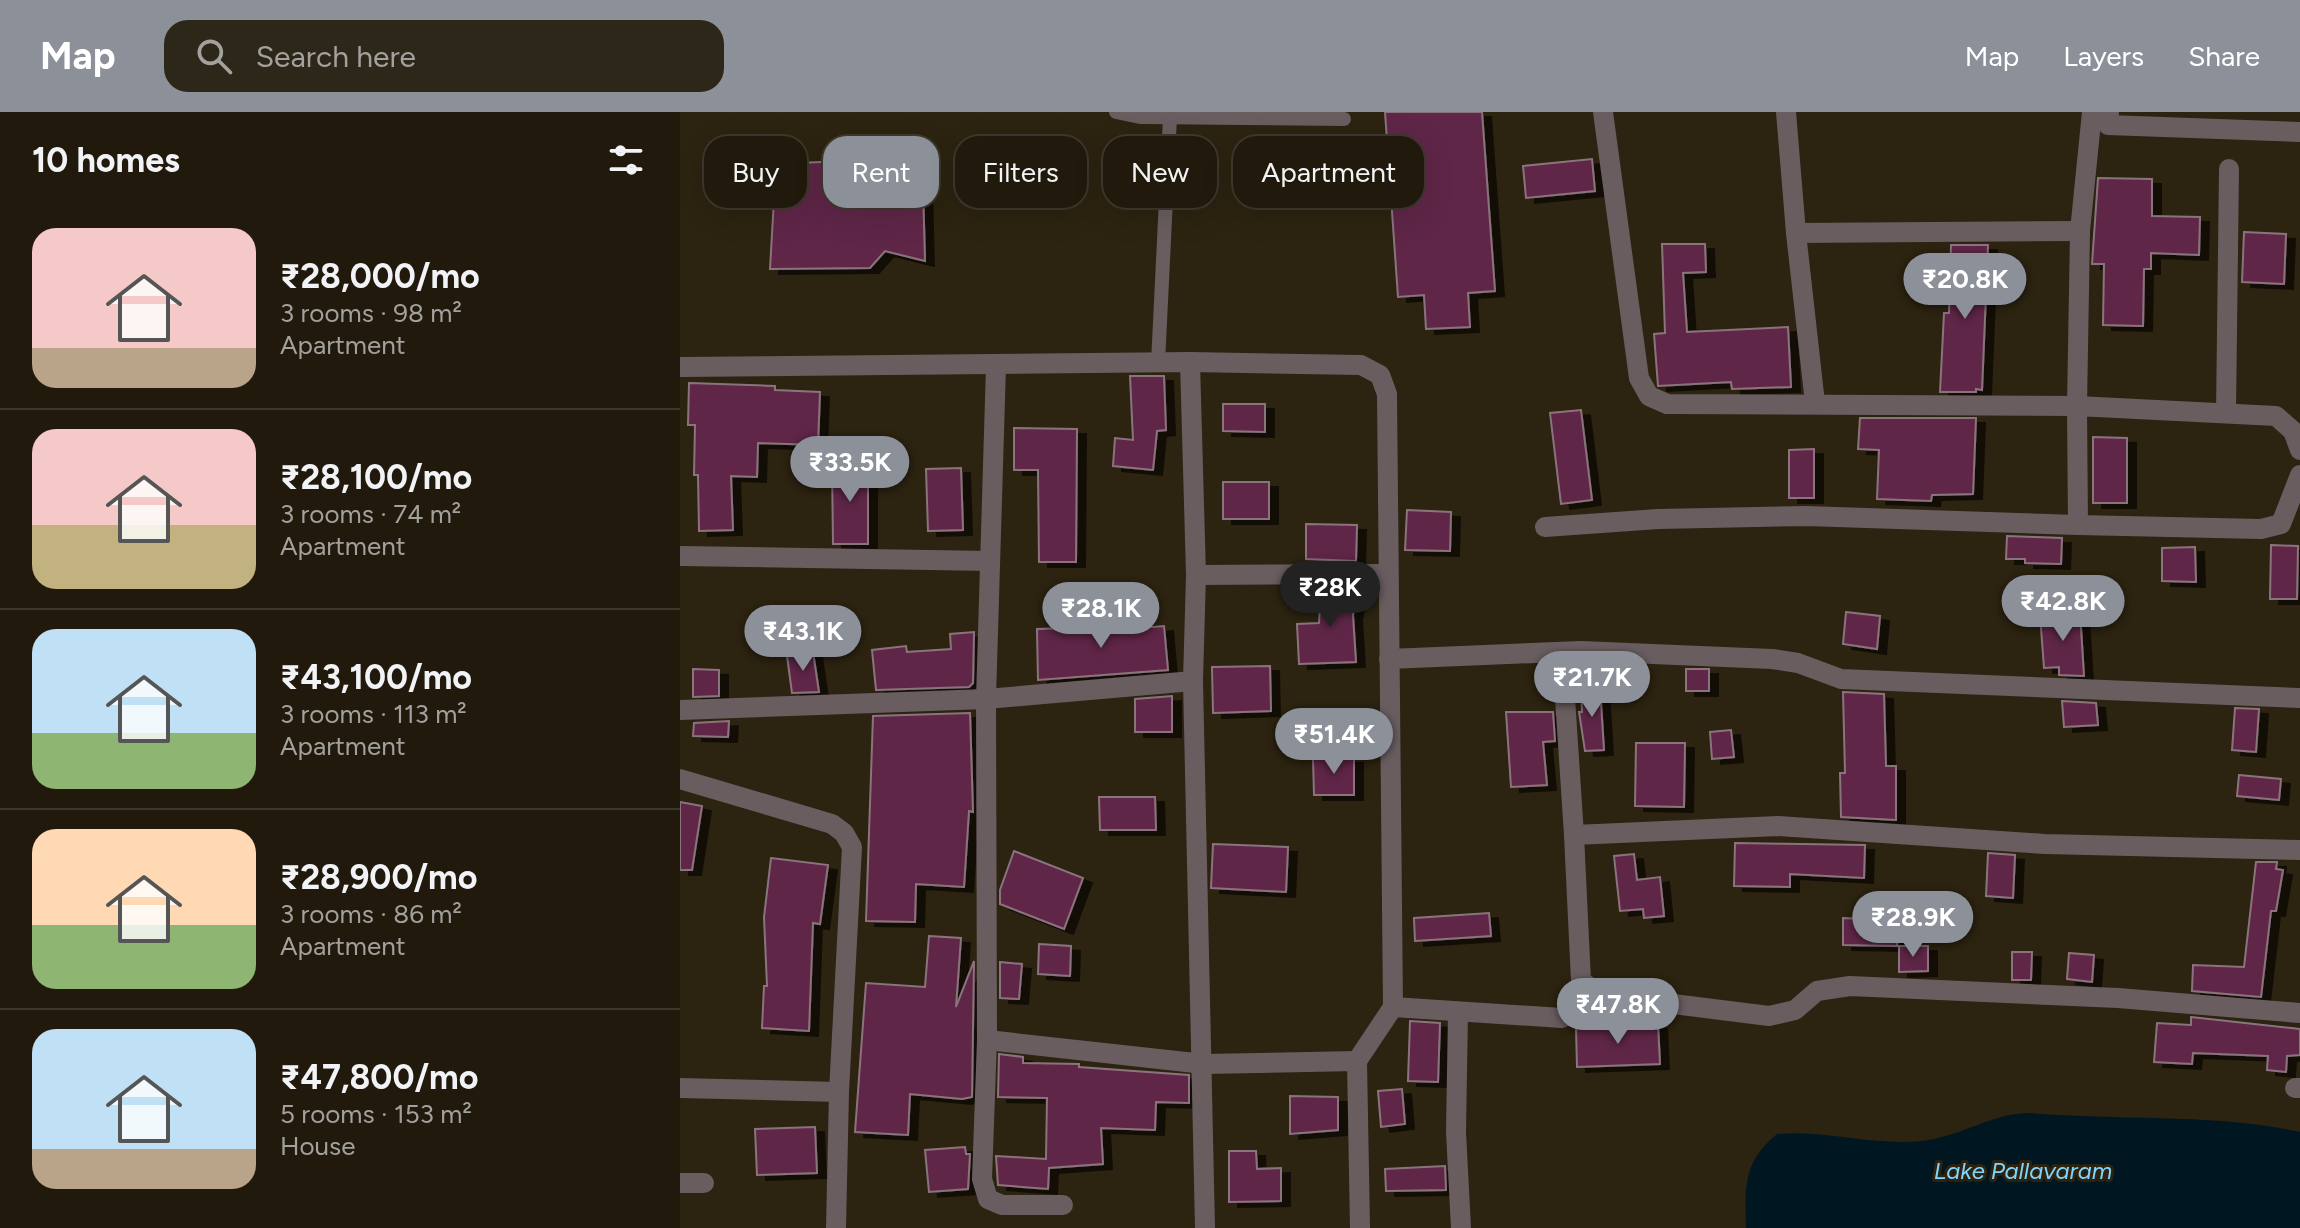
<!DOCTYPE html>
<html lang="en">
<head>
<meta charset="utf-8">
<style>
	body { margin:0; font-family:Figtree,sans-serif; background:#2d271a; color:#f1f3f6; height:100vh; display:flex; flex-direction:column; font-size:30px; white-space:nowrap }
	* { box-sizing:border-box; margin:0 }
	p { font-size:26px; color:#a2a19d }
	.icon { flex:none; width:44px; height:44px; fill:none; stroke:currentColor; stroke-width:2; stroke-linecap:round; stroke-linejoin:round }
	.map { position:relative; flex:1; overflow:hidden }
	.drawer { display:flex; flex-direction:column; background:#211a0c; width:680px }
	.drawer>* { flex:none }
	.hud { position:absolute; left:24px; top:24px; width:760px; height:72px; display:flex; gap:16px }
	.price { position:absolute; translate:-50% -68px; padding:0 18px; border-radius:28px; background:#8c9099; color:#fff; font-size:26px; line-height:52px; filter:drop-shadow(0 2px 4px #0008) }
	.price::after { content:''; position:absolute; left:50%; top:48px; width:24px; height:18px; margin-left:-12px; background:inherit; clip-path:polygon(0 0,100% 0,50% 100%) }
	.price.on { background:#222; color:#fff }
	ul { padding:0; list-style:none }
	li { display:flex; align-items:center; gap:24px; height:200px; padding:0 32px }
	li+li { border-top:2px solid #3e382d }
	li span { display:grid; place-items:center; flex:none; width:224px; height:160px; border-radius:24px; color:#555 }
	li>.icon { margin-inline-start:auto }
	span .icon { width:96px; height:96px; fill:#fffc; stroke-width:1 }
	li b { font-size:34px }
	h2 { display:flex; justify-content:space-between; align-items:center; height:96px; padding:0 32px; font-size:34px }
	.chip { padding:0 28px; border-radius:24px; background:#211a0c; box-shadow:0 8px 32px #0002,0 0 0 2px #3e382d; font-size:28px; line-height:72px }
	.chip.on { background:#8c9099; color:#fff }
	header { display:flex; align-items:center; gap:48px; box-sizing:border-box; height:112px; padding:0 40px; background:#8c9099; color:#fff }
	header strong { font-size:38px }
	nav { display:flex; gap:44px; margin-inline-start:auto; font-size:28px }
	.search { width:560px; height:72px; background:#2d271a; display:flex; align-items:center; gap:20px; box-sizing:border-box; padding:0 28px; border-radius:24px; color:#a2a19d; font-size:30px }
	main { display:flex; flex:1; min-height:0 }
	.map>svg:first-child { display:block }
	.water { fill:#001722 }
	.building { fill:#5f2546; stroke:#8b737e; stroke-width:2; filter:url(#shadow) }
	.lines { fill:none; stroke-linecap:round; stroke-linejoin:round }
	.lane { stroke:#695d60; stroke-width:14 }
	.street { stroke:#695d60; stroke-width:20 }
	.labels { text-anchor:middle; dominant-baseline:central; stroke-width:6; stroke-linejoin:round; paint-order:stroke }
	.water-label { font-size:24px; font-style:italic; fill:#81d5fd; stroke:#2c2310 }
</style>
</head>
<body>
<header>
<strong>Map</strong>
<div class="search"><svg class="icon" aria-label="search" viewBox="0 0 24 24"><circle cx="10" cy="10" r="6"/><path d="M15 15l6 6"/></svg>Search here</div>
<nav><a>Map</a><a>Layers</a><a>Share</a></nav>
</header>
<main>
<section class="drawer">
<h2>10 homes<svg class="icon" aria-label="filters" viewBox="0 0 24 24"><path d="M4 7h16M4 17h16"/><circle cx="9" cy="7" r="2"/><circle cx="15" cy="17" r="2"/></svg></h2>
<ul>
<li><span style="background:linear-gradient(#f6c9c9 75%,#b9a48a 0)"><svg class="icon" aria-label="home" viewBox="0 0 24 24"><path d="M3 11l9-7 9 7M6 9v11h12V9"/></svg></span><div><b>₹28,000/mo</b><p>3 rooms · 98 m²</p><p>Apartment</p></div></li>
<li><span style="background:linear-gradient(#f6c9c9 60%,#c2b280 0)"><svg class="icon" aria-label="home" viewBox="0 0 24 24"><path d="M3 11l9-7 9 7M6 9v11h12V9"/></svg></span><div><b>₹28,100/mo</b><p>3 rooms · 74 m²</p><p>Apartment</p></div></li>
<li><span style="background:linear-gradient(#bfe0f5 65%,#8fb573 0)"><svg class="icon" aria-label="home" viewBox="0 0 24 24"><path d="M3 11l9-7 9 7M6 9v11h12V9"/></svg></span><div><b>₹43,100/mo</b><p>3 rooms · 113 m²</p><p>Apartment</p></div></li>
<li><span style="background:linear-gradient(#ffd9b3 60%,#8fb573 0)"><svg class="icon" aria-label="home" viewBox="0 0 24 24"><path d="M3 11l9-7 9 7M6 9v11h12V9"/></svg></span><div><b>₹28,900/mo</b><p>3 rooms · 86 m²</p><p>Apartment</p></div></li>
<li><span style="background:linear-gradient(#bfe0f5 75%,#b9a48a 0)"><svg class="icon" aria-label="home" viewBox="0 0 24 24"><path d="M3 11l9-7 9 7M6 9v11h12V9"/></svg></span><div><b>₹47,800/mo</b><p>5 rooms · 153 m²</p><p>House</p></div></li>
</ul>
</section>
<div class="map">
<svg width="1620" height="1116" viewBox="0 0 1620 1116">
	<defs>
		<filter id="shadow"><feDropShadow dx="9" dy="5" stdDeviation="0" flood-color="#0009"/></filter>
	</defs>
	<rect width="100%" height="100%" fill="#2c2310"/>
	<!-- water -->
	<path class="water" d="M1348,1001C1440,1009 1530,1001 1620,1020V1116H1066C1065,1074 1063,1050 1097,1022C1145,1018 1193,1034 1241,1029C1280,1025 1310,1002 1348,1001Z"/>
	<!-- building -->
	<g class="building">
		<polygon points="705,0 802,0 815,179 788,181 790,215 746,217 744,183 718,185"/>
		<polygon points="912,47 915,79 846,86 843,54"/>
		<polygon points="164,49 209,77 243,75 245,149 205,139 190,156 90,157 96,52"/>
		<polygon points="1418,66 1472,67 1472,104 1520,105 1519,143 1471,141 1471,157 1464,157 1463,214 1423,213 1424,152 1412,152"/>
		<polygon points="1564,120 1606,122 1604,172 1562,170"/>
		<polygon points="982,132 1025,132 1026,160 1003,161 1007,220 1108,215 1111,275 1052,277 1051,270 978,274 974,222 985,221"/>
		<polygon points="1271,133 1308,133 1302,278 1296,277 1296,280 1260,280 1264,201 1269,201"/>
		<polygon points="450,264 484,264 486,318 477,319 473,358 433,354 435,326 453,328"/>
		<polygon points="9,271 95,274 95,278 140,280 138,333 78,331 77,365 51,364 53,418 19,419 18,363 14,363 15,313 8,313"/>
		<polygon points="543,292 585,292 585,320 543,319"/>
		<polygon points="901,298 912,388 881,392 870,301"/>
		<polygon points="1180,306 1296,306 1293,382 1252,383 1251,389 1197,387 1199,338 1178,337"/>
		<polygon points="334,316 397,317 396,450 359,450 358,358 334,358"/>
		<polygon points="1413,325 1447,326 1447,391 1413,391"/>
		<polygon points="1134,337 1134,386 1109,386 1109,338"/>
		<polygon points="152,353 188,353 188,432 153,432"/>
		<polygon points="281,356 283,418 248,419 246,357"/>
		<rect x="543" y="370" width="46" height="37"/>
		<polygon points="727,398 771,400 770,439 725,438"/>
		<polygon points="626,412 677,413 676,449 626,447"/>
		<polygon points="1327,424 1382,426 1381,452 1345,451 1345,447 1326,447"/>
		<polygon points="1591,433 1618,434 1617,487 1590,487"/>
		<polygon points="1515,435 1516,470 1482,469 1482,436"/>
		<polygon points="641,475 678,475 673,503 676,550 619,552 617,512 639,511"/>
		<polygon points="1166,500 1200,504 1197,537 1163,532"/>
		<polygon points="1400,500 1404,564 1379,563 1379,555 1364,556 1360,503"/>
		<polygon points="423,506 449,506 449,517 484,514 488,558 358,568 357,517 423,515"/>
		<polygon points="294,520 293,571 289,575 196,578 192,538 226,534 227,540 271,537 270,522"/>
		<polygon points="133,540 139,580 112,581 107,544"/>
		<polygon points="590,554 591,599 533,601 532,555"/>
		<polygon points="13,557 39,558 39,584 13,585"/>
		<rect x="1006" y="557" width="23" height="22"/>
		<polygon points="920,575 924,638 905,639 899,600 902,600 901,576"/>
		<polygon points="1163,580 1204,582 1206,654 1216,654 1216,708 1161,705 1160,661 1165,661"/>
		<polygon points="492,584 492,620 455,620 455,587"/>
		<polygon points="1382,589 1416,591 1418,613 1384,615"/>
		<polygon points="1555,596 1579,597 1576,640 1552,638"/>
		<polygon points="826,600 873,600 875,629 863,630 867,673 831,675"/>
		<polygon points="290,601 293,700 289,699 284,775 236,772 235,810 186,809 193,604"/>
		<polygon points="49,609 48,625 13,624 14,611"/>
		<polygon points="1051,618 1054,645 1032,647 1030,620"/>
		<polygon points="956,631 1005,631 1004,695 955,694"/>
		<polygon points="633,646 674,646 674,683 634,683"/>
		<polygon points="1559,663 1601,667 1599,688 1557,684"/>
		<polygon points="419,685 475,685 476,718 420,718"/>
		<polygon points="0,690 22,694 12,758 0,758"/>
		<polygon points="1055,731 1185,733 1184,766 1110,762 1110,775 1054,774"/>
		<polygon points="533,732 608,735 606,780 531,776"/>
		<polygon points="334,739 403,766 384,817 320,792 320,778"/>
		<polygon points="1308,741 1335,743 1333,786 1306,784"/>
		<polygon points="954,742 957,768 980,765 984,804 964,806 963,797 940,799 934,744"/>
		<polygon points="91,746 148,753 140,812 133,811 129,919 82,916 84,874 87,874 84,805"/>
		<polygon points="1576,750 1597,750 1596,757 1603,758 1596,799 1591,799 1581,885 1512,879 1513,853 1564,855"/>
		<polygon points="809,801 811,824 735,829 734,806"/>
		<polygon points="1163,806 1218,809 1217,834 1163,833"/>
		<polygon points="249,824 281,826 276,895 294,849 292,985 282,987 230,982 228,1023 175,1020 186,871 245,875"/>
		<polygon points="359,832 391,834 390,864 358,862"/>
		<polygon points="1219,834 1248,834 1248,859 1219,860"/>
		<polygon points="1332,840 1352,840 1351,868 1332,868"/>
		<polygon points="1389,841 1414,843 1412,870 1387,867"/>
		<polygon points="320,850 342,852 339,887 320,886"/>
		<polygon points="1511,905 1620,917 1620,943 1607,944 1606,960 1587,958 1588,944 1513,941 1512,952 1474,950 1477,911 1511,913"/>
		<polygon points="730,909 760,911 758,970 728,969"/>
		<polygon points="978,912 980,952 897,955 896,915"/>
		<polygon points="319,942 343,945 343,951 399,952 399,955 509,963 509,991 476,990 475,1018 421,1016 423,1052 369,1056 368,1077 318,1073 316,1044 366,1047 367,986 318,985"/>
		<polygon points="722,977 725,1012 701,1015 698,979"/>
		<polygon points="610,984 658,985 658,1018 610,1022"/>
		<polygon points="135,1015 137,1061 77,1063 75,1017"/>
		<polygon points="285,1035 286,1042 290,1042 288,1077 249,1080 245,1038"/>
		<polygon points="549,1039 576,1039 577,1057 601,1056 601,1089 549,1090"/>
		<polygon points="765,1054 766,1078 706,1079 705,1057"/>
	</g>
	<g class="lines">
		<!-- lane -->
		<g class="lane">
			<polyline points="436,0 460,5 664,7"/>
			<polyline points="478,251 490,5"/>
		</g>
		<!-- street -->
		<g class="street">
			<polyline points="923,0 959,266 969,284 987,292 1397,294 1400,119 1412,0"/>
			<polyline points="1106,0 1116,121"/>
			<polyline points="1429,0 1428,13 1620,20"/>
			<polyline points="510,250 516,463 513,569 525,1116"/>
			<polyline points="316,254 306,587 307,928 524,952 677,949 680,1116"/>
			<polyline points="0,255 510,250 681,253 700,263 707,282 713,895 677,949"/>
			<polyline points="1135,291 1116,121 1400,119"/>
			<polyline points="1546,301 1549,57"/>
			<polyline points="1620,338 1613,319 1596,304 1397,294 1398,413 1581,417 1601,412 1620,363"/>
			<polyline points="865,415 978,407 1126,404 1398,413"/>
			<polyline points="0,444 310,449"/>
			<polyline points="516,463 708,462"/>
			<polyline points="882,540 894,723 1098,714 1365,732 1620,738"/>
			<polyline points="709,547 901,539 1092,547 1118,551 1161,567 1620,586"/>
			<polyline points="0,598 306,587 513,569"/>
			<polyline points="0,667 152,712 164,721 172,735 159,980 156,1116"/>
			<polyline points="894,723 901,869 921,883 1089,904 1115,898 1137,879 1170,874 1438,886 1620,901"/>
			<polyline points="713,895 882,906"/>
			<polyline points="778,900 776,1020 781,1116"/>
			<polyline points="307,928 302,1067 308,1087 322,1093 383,1093"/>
			<polyline points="0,976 159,980"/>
			<polyline points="1615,976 1620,976"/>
			<polyline points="0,1071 24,1071"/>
		</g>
	</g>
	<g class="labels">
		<!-- water labels -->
		<g class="water-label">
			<text x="1343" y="1058">Lake Pallavaram</text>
		</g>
	</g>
</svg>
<b class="price" style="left:1285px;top:209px">₹20.8K</b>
<b class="price" style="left:170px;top:392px">₹33.5K</b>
<b class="price on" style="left:650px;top:517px">₹28K</b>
<b class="price" style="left:1383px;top:531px">₹42.8K</b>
<b class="price" style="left:421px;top:538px">₹28.1K</b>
<b class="price" style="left:123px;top:561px">₹43.1K</b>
<b class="price" style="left:912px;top:607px">₹21.7K</b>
<b class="price" style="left:654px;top:664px">₹51.4K</b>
<b class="price" style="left:1233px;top:847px">₹28.9K</b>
<b class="price" style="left:938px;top:934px">₹47.8K</b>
<div class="hud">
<a class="chip">Buy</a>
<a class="chip on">Rent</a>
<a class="chip">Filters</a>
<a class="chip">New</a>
<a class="chip">Apartment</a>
</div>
</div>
</main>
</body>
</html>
